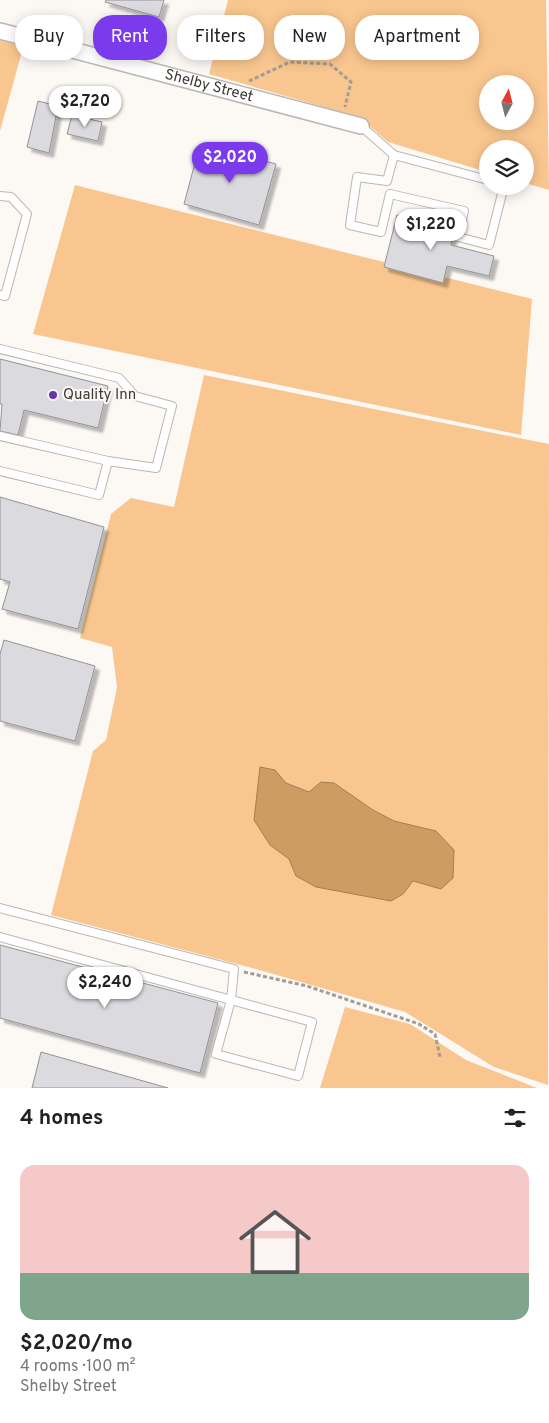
<!DOCTYPE html>
<html lang="en">
<head>
<meta charset="utf-8">
<style>
	body { margin:0; font-family:Overpass,sans-serif; background:#f6f6f6; color:#222; height:100vh; display:flex; flex-direction:column; font-size:19px; white-space:nowrap }
	* { box-sizing:border-box; margin:0 }
	p { font-size:16px; color:#767676 }
	.icon { flex:none; width:28px; height:28px; fill:none; stroke:currentColor; stroke-width:2; stroke-linecap:round; stroke-linejoin:round }
	.map { position:relative; height:1088px; overflow:hidden }
	.drawer { display:flex; flex-direction:column; background:#fff; flex:1 }
	.drawer>* { flex:none }
	.banner { position:absolute; left:15px; top:15px; width:520px; height:45px; display:flex; gap:10px }
	.needle { width:32px; rotate:7deg }
	.buttons { position:absolute; left:479px; top:75px; display:grid; gap:10px }
	.buttons a { display:grid; place-items:center; width:55px; height:55px; border-radius:50%; background:#fff; box-shadow:0 2px 12px #0003; font-size:25px }
	.price { position:absolute; translate:-50% -42px; padding:0 11px; border-radius:18px; background:#fff; color:#222; font-size:16px; line-height:32px; filter:drop-shadow(0 1px 2px #0008) }
	.price::after { content:''; position:absolute; left:50%; top:30px; width:15px; height:11px; margin-left:-8px; background:inherit; clip-path:polygon(0 0,100% 0,50% 100%) }
	.price.selected { background:#7c3aed; color:#fff }
	ul { padding:0; list-style:none }
	li { display:grid; align-content:center; gap:10px; height:265px; padding:0 20px }
	li span { display:grid; place-items:center; height:155px; border-radius:15px; color:#555 }
	li>.icon { margin-inline-start:auto }
	span .icon { width:90px; height:90px; fill:#fffc; stroke-width:1 }
	li b { font-size:21px }
	h2 { display:flex; justify-content:space-between; align-items:center; height:60px; padding:0 20px; font-size:21px }
	.tag { padding:0 18px; border-radius:20px; background:#fff; box-shadow:0 2px 12px #0003; font-size:18px; line-height:45px }
	.tag.selected { background:#7c3aed; color:#fff }
	.map>svg:first-child { display:block }
	.green { fill:#f9c68f; fill-rule:evenodd }
	.water { fill:#ce9b62; stroke:#a27e55 }
	.building { fill:#dbdadf; stroke:#939297; filter:url(#shadow) }
	.lines { fill:none; stroke-linecap:round; stroke-linejoin:round }
	.lane-casing { stroke:#bbb7b3; stroke-width:10 }
	.street-casing { stroke:#bbb7b3; stroke-width:18 }
	.path { stroke:#9f9c99; stroke-width:3; stroke-dasharray:4 2.5; stroke-linecap:butt }
	.lane { stroke:#fff; stroke-width:8 }
	.street { stroke:#fff; stroke-width:15 }
	.poi-dot { fill:#6638b0; stroke:#fcf8f4; stroke-width:2 }
	.labels { text-anchor:middle; dominant-baseline:central; stroke-width:4; stroke-linejoin:round; paint-order:stroke }
	.street-label { font-size:15px; fill:#3a3937; stroke:#fcf8f4 }
	.poi-label { font-size:15px; fill:#3a3937; stroke:#fcf8f4; text-anchor:start }
</style>
</head>
<body>
<div class="map">
<svg width="549" height="1088" viewBox="0 0 549 1088">
	<defs>
		<filter id="shadow"><feDropShadow dx="4.5" dy="4.5" stdDeviation="1" flood-color="#0004"/></filter>
	</defs>
	<rect width="100%" height="100%" fill="#fcf8f4"/>
	<!-- green -->
	<g class="green">
		<path d="M228,0H546L549,190L525,183V149H488L487,172L388,142L359,117L209,74ZM488,84H525V121H488Z"/>
		<polygon points="0,38 24,44 0,131"/>
		<polygon points="75,185 532,299 521,435 33,334"/>
		<polygon points="204,375 549,444 548,1085 494,1067 405,1012 252,968 51,915 93,751 106,740 117,687 112,647 80,638 111,514 131,498 174,507"/>
		<polygon points="345,1007 410,1024 466,1060 537,1088 320,1088"/>
	</g>
	<!-- water -->
	<polygon class="water" points="260,767 275,770 286,783 309,792 321,782 334,783 373,810 394,821 436,831 454,850 453,878 441,889 413,881 403,894 391,901 316,887 296,876 289,859 270,845 254,820"/>
	<!-- building -->
	<g class="building">
		<polygon points="106,0 164,0 159,17 105,2"/>
		<polygon points="38,101 58,106 49,153 27,147"/>
		<polygon points="72,115 102,122 98,141 67,134"/>
		<polygon points="200,144 276,164 259,225 184,204"/>
		<polygon points="397,215 454,228 451,245 494,256 489,276 447,266 443,283 384,267"/>
		<polygon points="0,359 108,386 98,428 24,410 18,435 0,431 2,404 0,404"/>
		<polygon points="0,497 104,527 78,629 2,609 10,582 0,579"/>
		<polygon points="4,640 95,666 75,741 0,721 0,654"/>
		<polygon points="0,945 218,1003 200,1073 0,1018"/>
		<polygon points="41,1052 168,1088 32,1088"/>
	</g>
	<g class="lines">
		<!-- lane casing -->
		<g class="lane-casing">
			<g id="lane">
				<polyline points="361,126 394,155 488,180"/>
				<polyline points="394,155 387,181 357,177 350,225 381,232 390,194 464,211 458,237 489,245 504,186"/>
				<polyline points="0,196 11,197 27,214 5,296 0,295"/>
				<polyline points="0,349 119,378 135,396 172,406 156,468 108,461 99,495 0,471"/>
				<polyline points="0,436 108,461"/>
				<path d="M0,908L234,969L231,1000L216,1054L298,1076L312,1022C208,993 104,966 0,937"/>
			</g>
		</g>
		<!-- street casing -->
		<g class="street-casing">
			<g id="street">
				<path id="s1" d="M0,31L361,126"/>
			</g>
		</g>
		<!-- path -->
		<g class="path">
			<polyline points="249,81 290,62 330,64 351,82 345,107"/>
			<polyline points="244,972 307,986 419,1024 435,1034 440,1057"/>
		</g>
		<!-- lane -->
		<use href="#lane" class="lane"/>
		<!-- street -->
		<use href="#street" class="street"/>
	</g>
	<!-- markers -->
	<circle class="poi-dot" cx="53" cy="395" r="5"/>
	<g class="labels">
		<!-- street labels -->
		<g class="street-label">
			<text stroke="none"><textPath href="#s1" startOffset="216">Shelby Street</textPath></text>
		</g>
		<!-- poi labels -->
		<g class="poi-label">
			<text x="63" y="395">Quality Inn</text>
		</g>
	</g>
</svg>
<div class="buttons">
<a><svg class="needle" viewBox="-14 -14 28 28"><path d="M0-13l5 13h-10z" fill="#e53935"/><path d="M0 13l5-13h-10z" fill="#767676"/></svg></a>
<a><svg class="icon" aria-label="layers" viewBox="0 0 24 24"><path d="M12 4l9 5-9 5-9-5zM3 14l9 5 9-5"/></svg></a>
</div>
<b class="price" style="left:85px;top:128px">$2,720</b>
<b class="price selected" style="left:230px;top:184px">$2,020</b>
<b class="price" style="left:431px;top:251px">$1,220</b>
<b class="price" style="left:105px;top:1009px">$2,240</b>
<div class="banner">
<a class="tag">Buy</a>
<a class="tag selected">Rent</a>
<a class="tag">Filters</a>
<a class="tag">New</a>
<a class="tag">Apartment</a>
</div>
</div>
<section class="drawer">
<h2>4 homes<svg class="icon" aria-label="filters" viewBox="0 0 24 24"><path d="M4 7h16M4 17h16"/><circle cx="9" cy="7" r="2"/><circle cx="15" cy="17" r="2"/></svg></h2>
<ul>
<li><span style="background:linear-gradient(#f6c9c9 70%,#7fa58c 0)"><svg class="icon" aria-label="home" viewBox="0 0 24 24"><path d="M3 11l9-7 9 7M6 9v11h12V9"/></svg></span><div><b>$2,020/mo</b><p>4 rooms · 100 m²</p><p>Shelby Street</p></div></li>
</ul>
</section>
</body>
</html>
